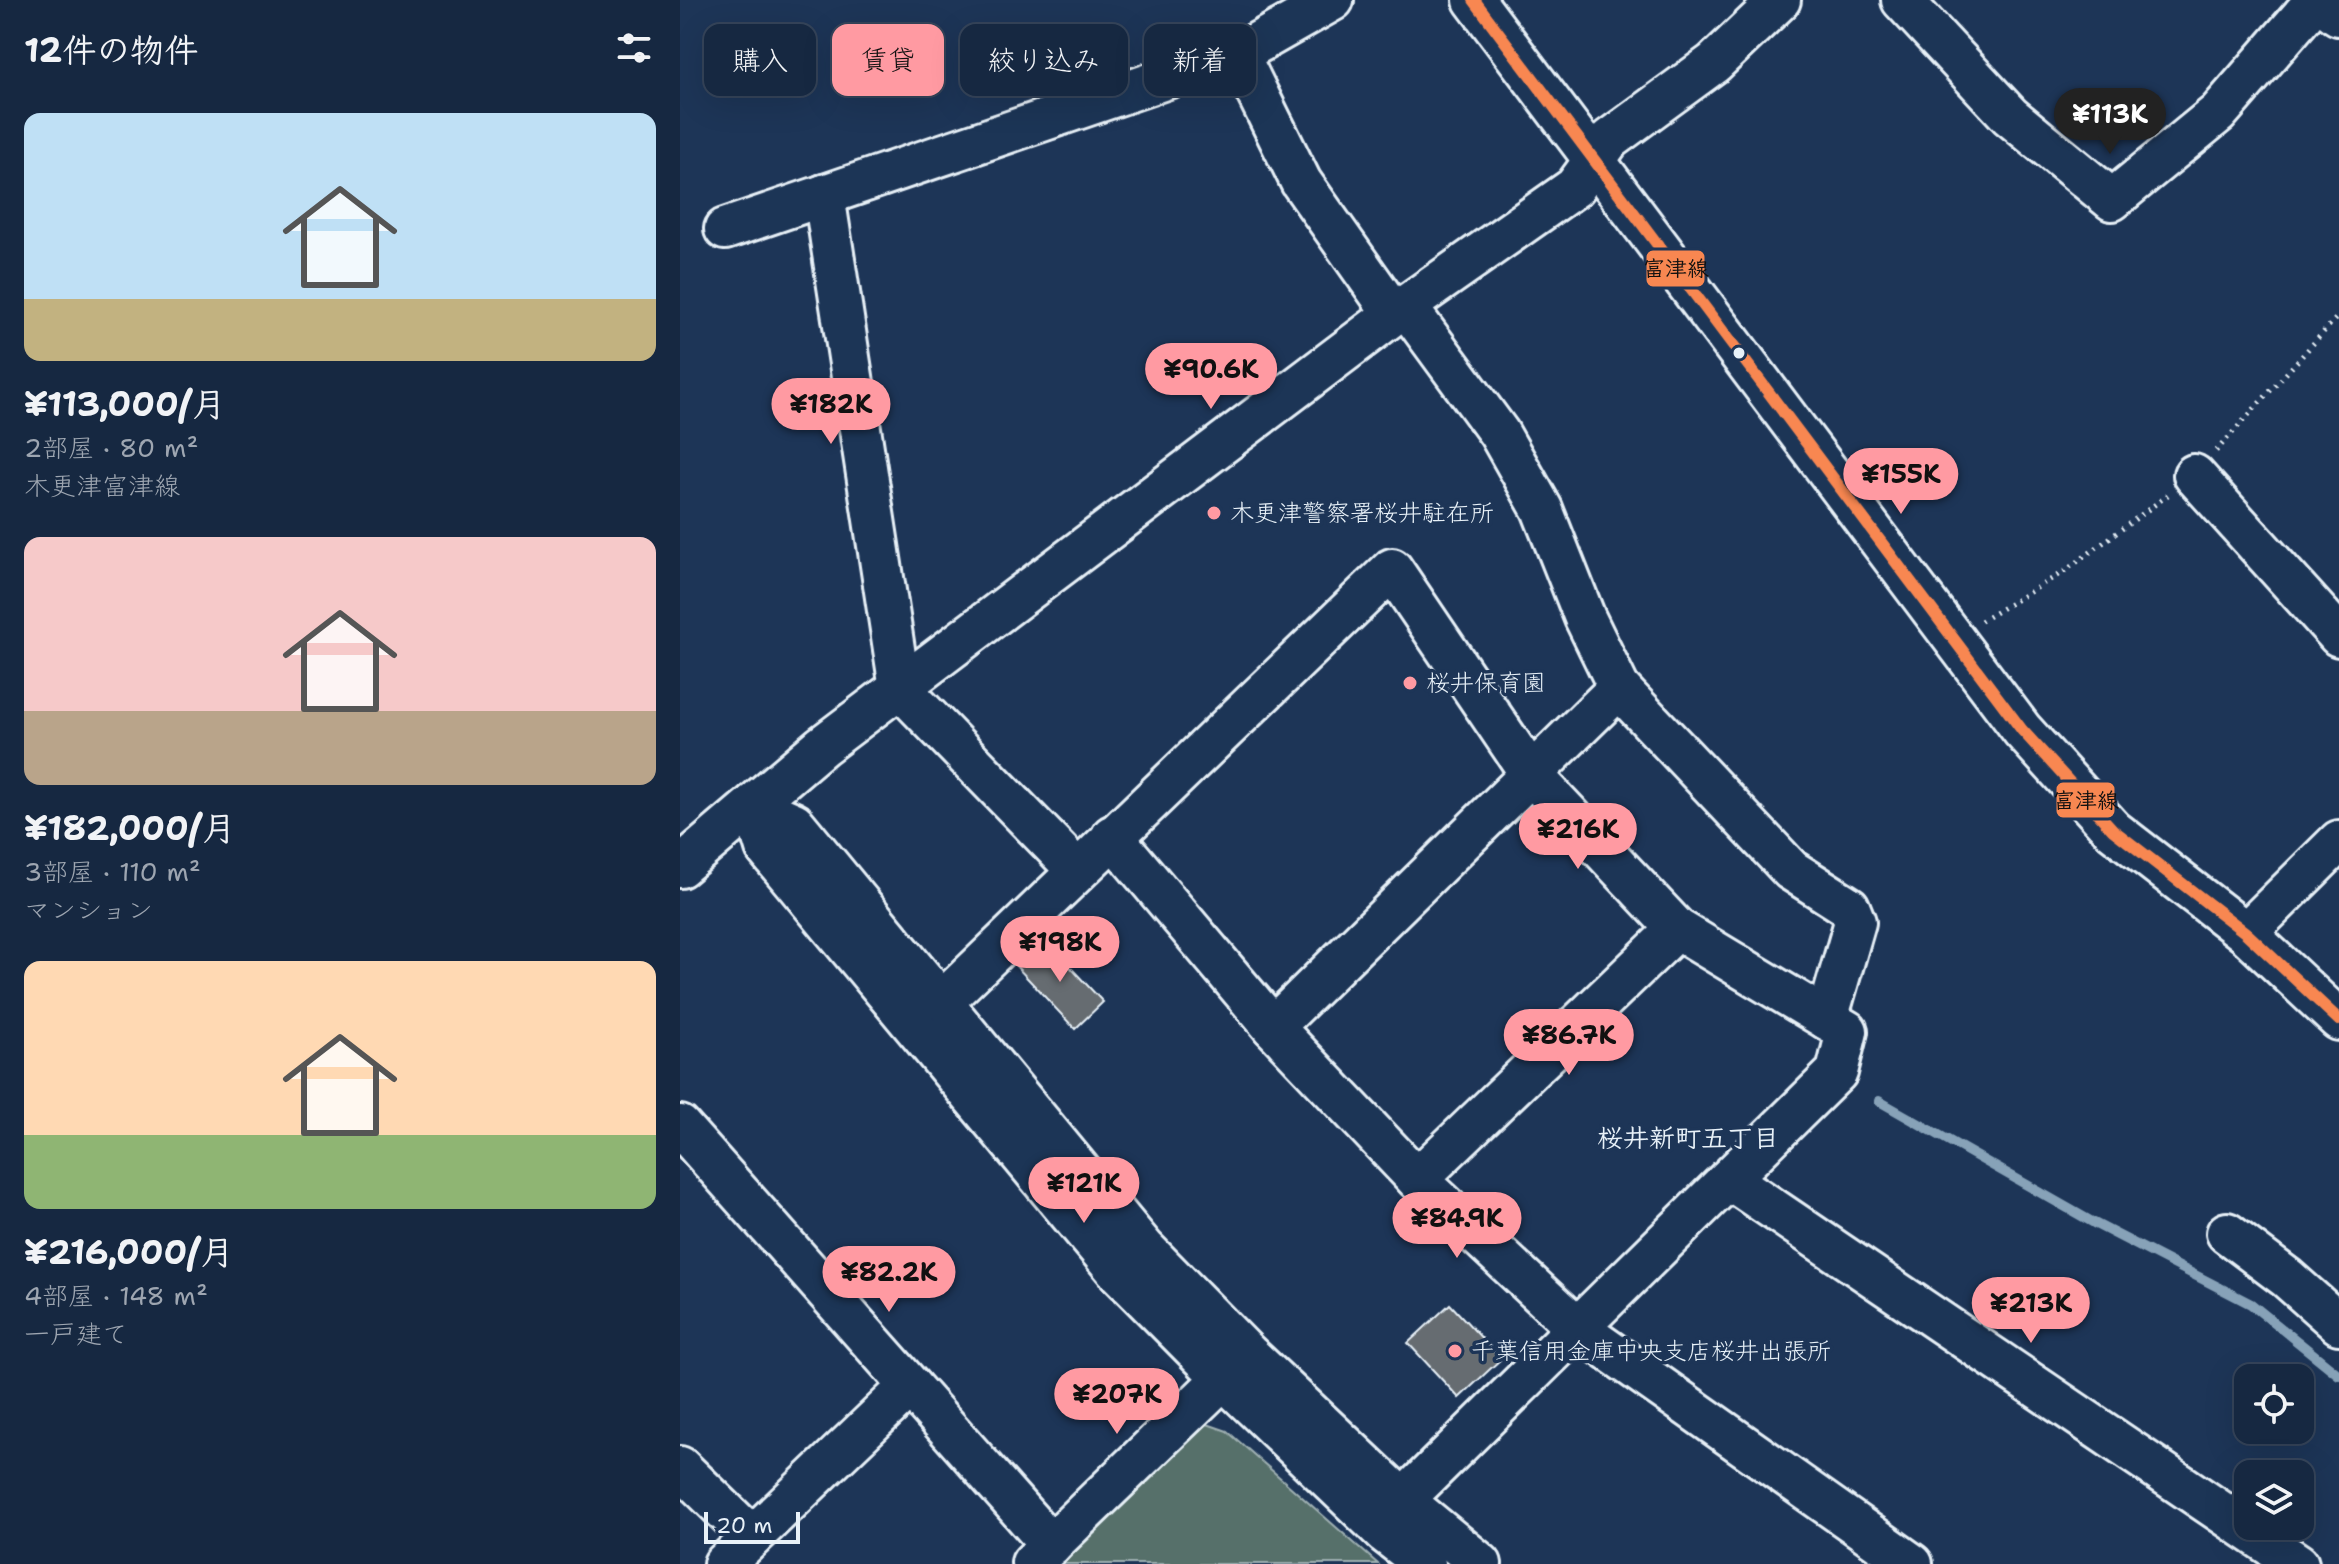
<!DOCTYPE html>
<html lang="ja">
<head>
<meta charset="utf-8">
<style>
	body { margin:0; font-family:"Shantell Sans","Klee One",sans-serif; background:#23344c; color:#f1f3f6; height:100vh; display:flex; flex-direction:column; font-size:30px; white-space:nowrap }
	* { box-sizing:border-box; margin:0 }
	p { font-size:26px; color:#9ea6b1 }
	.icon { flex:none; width:44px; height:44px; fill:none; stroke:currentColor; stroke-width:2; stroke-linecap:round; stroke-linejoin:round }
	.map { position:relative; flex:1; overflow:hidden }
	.details { display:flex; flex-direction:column; background:#162841; width:680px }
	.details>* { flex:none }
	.hud { position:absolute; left:24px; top:24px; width:760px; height:72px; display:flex; gap:16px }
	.tools { position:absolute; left:1554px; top:1364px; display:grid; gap:16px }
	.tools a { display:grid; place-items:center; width:80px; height:80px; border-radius:16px; background:#162841; box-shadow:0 8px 32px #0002,0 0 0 2px #35445a; font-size:40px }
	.scale { position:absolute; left:24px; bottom:20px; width:96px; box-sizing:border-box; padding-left:8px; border:4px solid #e8f1f8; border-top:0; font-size:22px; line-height:28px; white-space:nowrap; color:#e8f1f8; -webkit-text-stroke:6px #1d3557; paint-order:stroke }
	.price { position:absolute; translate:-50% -68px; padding:0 18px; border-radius:28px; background:#ff9aa2; color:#111; font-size:26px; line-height:52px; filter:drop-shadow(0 2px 4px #0008) }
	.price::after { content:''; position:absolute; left:50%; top:48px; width:24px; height:18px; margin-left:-12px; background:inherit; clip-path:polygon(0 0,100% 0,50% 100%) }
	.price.active { background:#222; color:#fff }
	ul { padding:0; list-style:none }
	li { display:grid; align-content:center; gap:16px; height:424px; padding:0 24px }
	li span { display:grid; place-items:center; height:248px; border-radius:16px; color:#555 }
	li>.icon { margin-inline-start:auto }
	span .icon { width:144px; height:144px; fill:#fffc; stroke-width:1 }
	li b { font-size:34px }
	h2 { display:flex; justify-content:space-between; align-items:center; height:96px; padding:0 24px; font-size:34px }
	.tag { padding:0 28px; border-radius:16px; background:#162841; box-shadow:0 8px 32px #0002,0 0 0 2px #35445a; font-size:28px; line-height:72px }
	.tag.active { background:#ff9aa2; color:#111 }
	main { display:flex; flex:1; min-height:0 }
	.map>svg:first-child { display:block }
	.green { fill:#566f6b; stroke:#9fb0b2; stroke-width:2 }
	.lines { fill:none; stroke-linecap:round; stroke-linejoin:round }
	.stream { stroke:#87a2b8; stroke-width:10 }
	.building { fill:#666c71; stroke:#e8f1f8; stroke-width:2 }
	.minor-casing { stroke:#e8f1f8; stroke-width:46 }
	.major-casing { stroke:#e8f1f8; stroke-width:50 }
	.path { stroke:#e8f1f8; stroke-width:5; stroke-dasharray:2 6; stroke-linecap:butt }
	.minor { stroke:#1d3557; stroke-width:40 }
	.major { stroke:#1d3557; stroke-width:44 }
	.bus-1-casing { stroke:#1d3557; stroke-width:18 }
	.bus-1 { stroke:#f88751; stroke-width:12 }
	.bus-dot { fill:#e8f1f8; stroke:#1d3557; stroke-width:3 }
	.poi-dot { fill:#ff9aa2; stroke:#1d3557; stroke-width:3 }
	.labels { text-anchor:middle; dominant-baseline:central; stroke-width:7; stroke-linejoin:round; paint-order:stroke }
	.poi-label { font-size:24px; fill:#e8f1f8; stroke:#1d3557; text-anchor:start }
	.neighbourhood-label { font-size:26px; font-weight:bold; fill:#e8f1f8; stroke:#1d3557 }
	.line-badge { stroke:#1d3557; stroke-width:3 }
	.pale-badge-label { font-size:22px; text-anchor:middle; font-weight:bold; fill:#111 }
</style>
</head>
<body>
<main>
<section class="details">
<h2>12件の物件<svg class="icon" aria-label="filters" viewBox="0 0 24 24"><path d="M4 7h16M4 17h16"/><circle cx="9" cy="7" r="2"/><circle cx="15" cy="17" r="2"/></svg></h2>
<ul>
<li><span style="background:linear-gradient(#bfe0f5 75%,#c2b280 0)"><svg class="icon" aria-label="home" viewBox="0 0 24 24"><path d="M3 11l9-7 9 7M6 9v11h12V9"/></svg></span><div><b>¥113,000/月</b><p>2部屋 · 80 m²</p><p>木更津富津線</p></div></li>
<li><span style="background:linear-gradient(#f6c9c9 70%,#b9a48a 0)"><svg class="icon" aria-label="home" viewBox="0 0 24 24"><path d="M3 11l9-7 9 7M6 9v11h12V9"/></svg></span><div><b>¥182,000/月</b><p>3部屋 · 110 m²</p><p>マンション</p></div></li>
<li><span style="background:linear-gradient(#ffd9b3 70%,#8fb573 0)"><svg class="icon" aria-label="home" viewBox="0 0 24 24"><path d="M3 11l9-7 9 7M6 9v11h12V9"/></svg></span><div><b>¥216,000/月</b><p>4部屋 · 148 m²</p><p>一戸建て</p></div></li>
</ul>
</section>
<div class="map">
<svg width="1659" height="1564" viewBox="0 0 1659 1564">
	<rect width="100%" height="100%" fill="#1d3557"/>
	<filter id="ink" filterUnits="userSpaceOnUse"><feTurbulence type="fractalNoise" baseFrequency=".0125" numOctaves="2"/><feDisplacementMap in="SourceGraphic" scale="16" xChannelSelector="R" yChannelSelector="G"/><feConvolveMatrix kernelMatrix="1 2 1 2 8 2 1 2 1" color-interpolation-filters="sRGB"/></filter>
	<g filter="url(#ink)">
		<!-- green -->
		<polygon class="green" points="527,1424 547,1431 698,1564 374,1564"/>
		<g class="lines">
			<!-- stream -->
			<polyline class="stream" points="1199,1101 1414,1223 1571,1304 1659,1375"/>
		</g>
		<!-- building -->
		<g class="building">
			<polygon points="365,940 423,1002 395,1029 336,966"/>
			<polygon points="770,1304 821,1359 779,1398 728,1343"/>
		</g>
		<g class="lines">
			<!-- minor casing -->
			<g class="minor-casing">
				<g id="minor">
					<polyline points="794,0 1342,730 1433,830 1566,933 1659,1020"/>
					<polyline points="1222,0 1330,116 1432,200 1538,113 1636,0"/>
					<polyline points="558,54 621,182 714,314"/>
					<polyline points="144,195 220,688 397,870"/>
					<polyline points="45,229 558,54 653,0"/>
					<polyline points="726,306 819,433 862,509 905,618 939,688 1111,870 1169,907 1175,922 1147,1019"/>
					<polyline points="1514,475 1659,636"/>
					<polyline points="73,805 114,823 464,1248 568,1354 723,1500 801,1564"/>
					<polyline points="73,805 86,848 439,1273 543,1378 705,1533 745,1564"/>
					<polyline points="432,836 593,1027 737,1179 897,1328 1232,1564"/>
					<polyline points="0,867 142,746 714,314 895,187 930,139 1034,63 1100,0"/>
					<polyline points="1566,933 1659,841"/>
					<polyline points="263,1001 712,569 850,773 997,929 1167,1031 1157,1072 723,1500"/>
					<polyline points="593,1027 939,688"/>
					<polyline points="0,1126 371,1545"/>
					<polyline points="737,1179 997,929"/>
					<polyline points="1049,1179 1618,1564"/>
					<polyline points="1547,1233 1607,1278 1659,1324"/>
					<polyline points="0,1467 72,1537"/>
					<polyline points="352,1563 562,1360"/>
					<polyline points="44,1564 230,1386"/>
				</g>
			</g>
			<!-- major casing -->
			<g class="major-casing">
				<polyline id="major" points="1642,0 1659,13"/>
			</g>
			<!-- path -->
			<g class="path">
				<polyline points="1536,451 1659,315"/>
				<polyline points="1301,621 1385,571 1488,495"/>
			</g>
			<!-- minor -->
			<use href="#minor" class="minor"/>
			<!-- major -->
			<use href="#major" class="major"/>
			<!-- bus-1 casing -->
			<g class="bus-1-casing">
				<polyline id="bus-1" points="794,0 1342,730 1433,830 1566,933 1659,1020"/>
			</g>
			<!-- bus-1 -->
			<use href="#bus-1" class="bus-1"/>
		</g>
	</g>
	<!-- markers -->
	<circle class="bus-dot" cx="1059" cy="353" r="7"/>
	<g class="poi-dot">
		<circle cx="534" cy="513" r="8"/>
		<circle cx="730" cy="683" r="8"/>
		<circle cx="775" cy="1351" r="8"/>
	</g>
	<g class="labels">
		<!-- poi labels -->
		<g class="poi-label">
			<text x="550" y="513">木更津警察署桜井駐在所</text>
			<text x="746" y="683">桜井保育園</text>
			<text x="791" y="1351">千葉信用金庫中央支店桜井出張所</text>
		</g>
		<!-- neighbourhood labels -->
		<g class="neighbourhood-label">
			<text x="1008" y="1137">桜井新町五丁目</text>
		</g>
	</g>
	<g class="line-badge">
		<rect x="965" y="249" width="61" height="39" rx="8" fill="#f88751"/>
		<rect x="1375" y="781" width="61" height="38" rx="8" fill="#f88751"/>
	</g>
	<g class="pale-badge-label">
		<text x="996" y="276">富津線</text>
		<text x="1406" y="808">富津線</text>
	</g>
</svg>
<div class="tools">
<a><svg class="icon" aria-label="locate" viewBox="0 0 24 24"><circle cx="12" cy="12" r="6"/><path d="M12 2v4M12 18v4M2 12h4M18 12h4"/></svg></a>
<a><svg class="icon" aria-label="layers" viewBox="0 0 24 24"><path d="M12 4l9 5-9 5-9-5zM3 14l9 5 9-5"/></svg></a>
</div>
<div class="scale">20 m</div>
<b class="price active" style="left:1430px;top:156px">¥113K</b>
<b class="price" style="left:531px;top:411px">¥90.6K</b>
<b class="price" style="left:151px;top:446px">¥182K</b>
<b class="price" style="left:1221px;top:516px">¥155K</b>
<b class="price" style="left:898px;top:871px">¥216K</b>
<b class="price" style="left:380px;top:984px">¥198K</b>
<b class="price" style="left:889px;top:1077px">¥86.7K</b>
<b class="price" style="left:404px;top:1225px">¥121K</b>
<b class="price" style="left:777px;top:1260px">¥84.9K</b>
<b class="price" style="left:209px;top:1314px">¥82.2K</b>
<b class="price" style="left:1351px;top:1345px">¥213K</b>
<b class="price" style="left:437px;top:1436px">¥207K</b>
<div class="hud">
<a class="tag">購入</a>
<a class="tag active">賃貸</a>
<a class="tag">絞り込み</a>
<a class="tag">新着</a>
</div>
</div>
</main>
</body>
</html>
